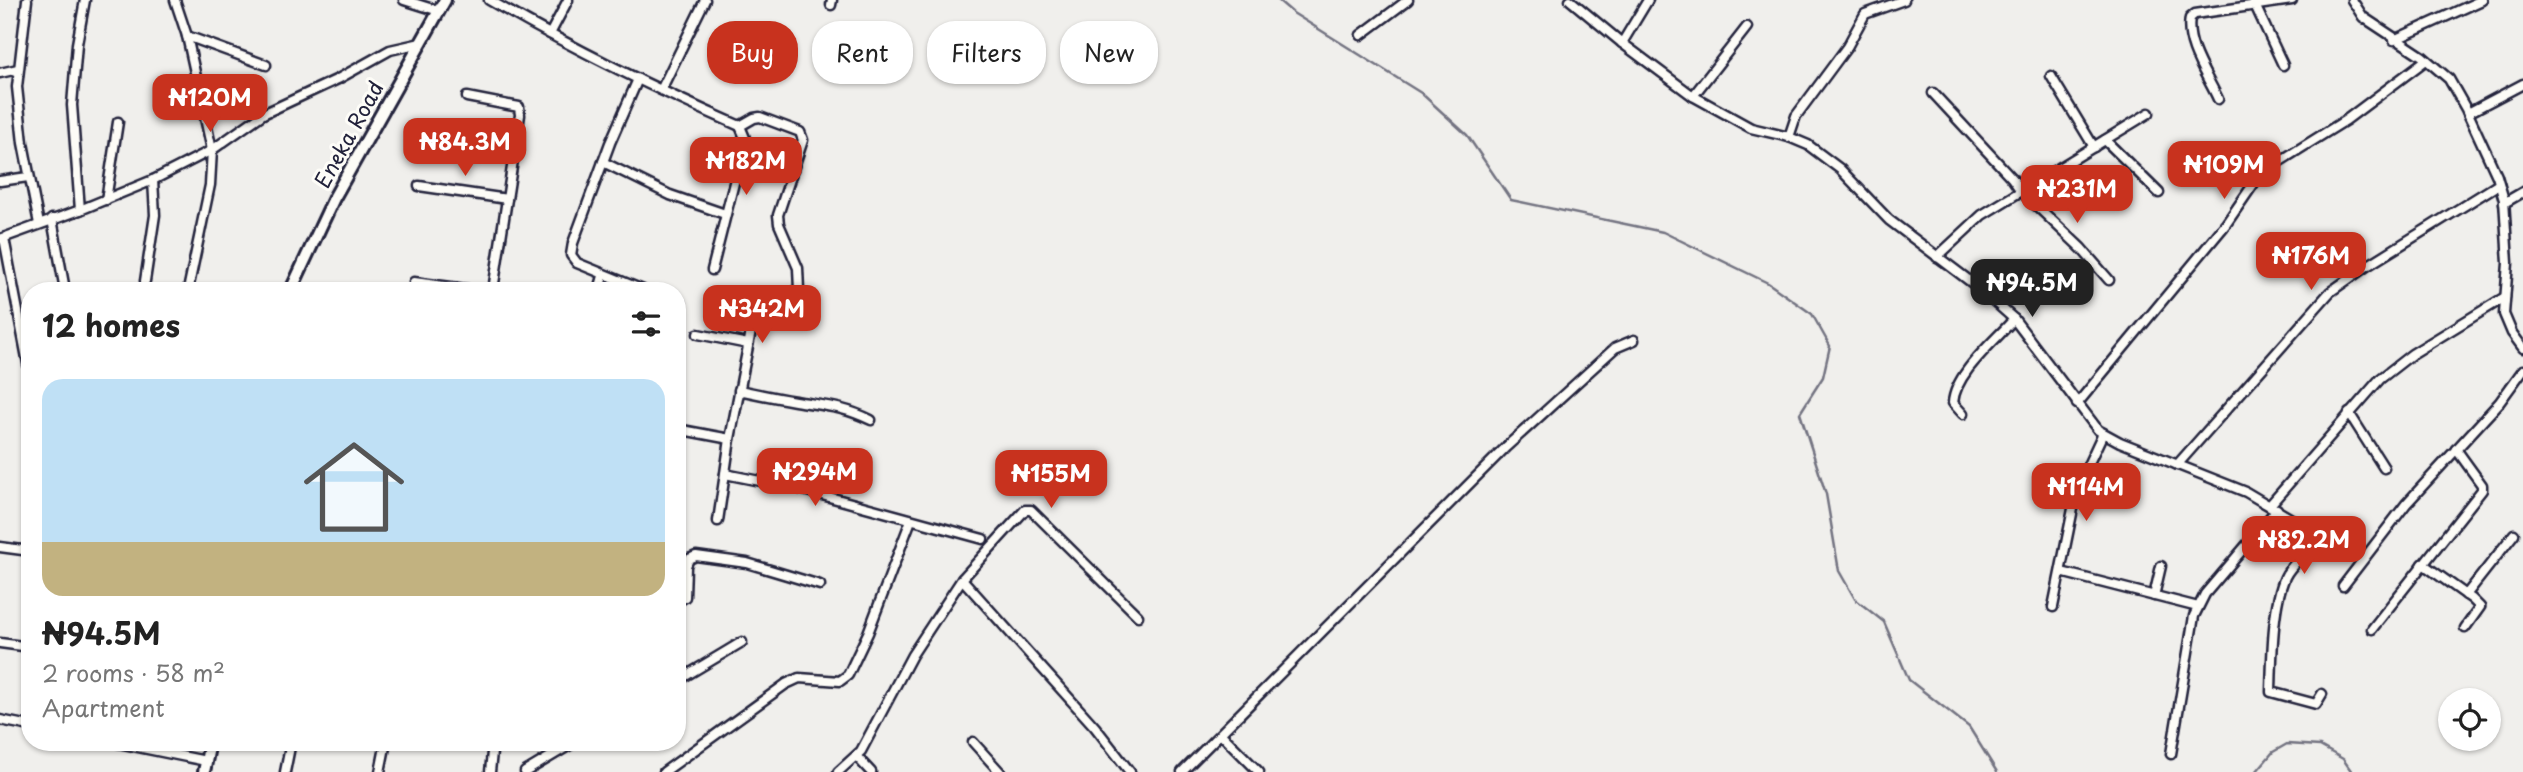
<!DOCTYPE html>
<html lang="en">
<head>
<meta charset="utf-8">
<style>
	body { margin:0; font-family:"Playpen Sans",sans-serif; background:#f2f2f2; color:#222; height:100vh; display:flex; flex-direction:column; font-size:26px; white-space:nowrap }
	* { box-sizing:border-box; margin:0 }
	p { font-size:23px; color:#767676 }
	.icon { flex:none; width:38px; height:38px; fill:none; stroke:currentColor; stroke-width:2; stroke-linecap:round; stroke-linejoin:round }
	.map { position:relative; flex:1; overflow:hidden }
	.sheet { position:absolute; left:21px; top:282px; width:665px; height:469px; display:flex; flex-direction:column; background:#fff; border-radius:28px; box-shadow:0 2px 5px #0004 }
	.sheet>* { flex:none }
	.hud { position:absolute; left:707px; top:21px; width:665px; height:63px; display:flex; gap:14px }
	.controls { position:absolute; left:2438px; top:688px; display:grid; gap:14px }
	.controls a { display:grid; place-items:center; width:63px; height:63px; border-radius:50%; background:#fff; box-shadow:0 2px 5px #0004; font-size:35px }
	.price { position:absolute; translate:-50% -60px; padding:0 16px; border-radius:14px; background:#c8321e; color:#fff; font-size:23px; line-height:46px; filter:drop-shadow(0 2px 4px #0008) }
	.price::after { content:''; position:absolute; left:50%; top:42px; width:21px; height:16px; margin-left:-10px; background:inherit; clip-path:polygon(0 0,100% 0,50% 100%) }
	.price.on { background:#222; color:#fff }
	ul { padding:0; list-style:none }
	li { display:grid; align-content:center; gap:14px; height:371px; padding:0 21px }
	li+li { border-top:2px solid #e0e0e0 }
	li span { display:grid; place-items:center; height:217px; border-radius:21px; color:#555 }
	li>.icon { margin-inline-start:auto }
	span .icon { width:126px; height:126px; fill:#fffc; stroke-width:1 }
	li b { font-size:30px }
	h2 { display:flex; justify-content:space-between; align-items:center; height:84px; padding:0 21px; font-size:30px }
	.tag { padding:0 24px; border-radius:28px; background:#fff; box-shadow:0 2px 5px #0004; font-size:24px; line-height:63px }
	.tag.on { background:#c8321e; color:#fff }
	.map>svg:first-child { display:block }
	.lines { fill:none; stroke-linecap:round; stroke-linejoin:round }
	.stream { stroke:#737381; stroke-width:2.5 }
	.minor-casing { stroke:#22223b; stroke-width:13 }
	.secondary-casing { stroke:#22223b; stroke-width:16 }
	.minor { stroke:#fdfcf7; stroke-width:8 }
	.secondary { stroke:#fdfcf7; stroke-width:10 }
	.labels { text-anchor:middle; dominant-baseline:central; stroke-width:6; stroke-linejoin:round; paint-order:stroke }
	.street-label { font-size:21px; fill:#22223b; stroke:#fdfcf7 }
</style>
</head>
<body>
<div class="map">
<svg width="2523" height="772" viewBox="0 0 2523 772">
	<rect width="100%" height="100%" fill="#f0efec"/>
	<filter id="ink" filterUnits="userSpaceOnUse"><feTurbulence type="fractalNoise" baseFrequency=".0143" numOctaves="2"/><feDisplacementMap in="SourceGraphic" scale="14" xChannelSelector="R" yChannelSelector="G"/><feConvolveMatrix kernelMatrix="1 2 1 2 8 2 1 2 1" color-interpolation-filters="sRGB"/></filter>
	<g filter="url(#ink)">
		<g class="lines">
			<!-- stream -->
			<g class="stream">
				<polyline points="1278,0 1293,13 1421,93 1467,135 1511,200 1663,232 1768,283 1812,314 1830,346 1823,377 1800,413 1826,494 1839,571 1855,599 1884,622 1909,680 1969,727 1997,772"/>
				<polyline points="2256,772 2273,752 2287,744 2320,746 2343,759 2352,772"/>
			</g>
			<!-- minor casing -->
			<g class="minor-casing">
				<g id="minor">
					<polyline points="27,0 17,87 23,143 39,224"/>
					<polyline points="175,0 187,36 212,150 210,185 188,290"/>
					<polyline points="404,0 439,11"/>
					<path d="M489,0C570,47 655,89 740,126"/>
					<polyline points="1570,0 1622,43 1693,96 1747,27"/>
					<polyline points="2352,0 2363,17 2422,56 2449,79 2466,109 2497,176 2504,200 2508,263 2504,314 2512,333 2523,348"/>
					<polyline points="831,5 832,0"/>
					<polyline points="2255,5 2283,65"/>
					<polyline points="550,34 568,0"/>
					<polyline points="1361,35 1408,0"/>
					<polyline points="187,36 266,65"/>
					<polyline points="2394,40 2482,0"/>
					<polyline points="1622,43 1648,0"/>
					<polyline points="0,73 18,69"/>
					<polyline points="2051,76 2094,147"/>
					<polyline points="638,79 610,143 573,243 571,255 577,263 643,290"/>
					<polyline points="661,90 705,0"/>
					<polyline points="1933,93 2012,178 2021,191 2081,248 2109,280"/>
					<path d="M1693,96L1751,128L1789,137L1808,145L1840,169L1889,220L1979,288L2014,319L2098,430L2120,442L2246,492L2315,533C2314,551 2292,561 2285,577C2272,606 2272,660 2271,692L2316,704L2322,694"/>
					<polyline points="467,97 519,107 520,115 493,290"/>
					<path d="M2218,99C2207,75 2185,45 2190,18L2195,14L2292,0"/>
					<polyline points="2468,113 2523,84"/>
					<polyline points="740,126 754,118 760,117 800,132 803,140 778,215 779,224 798,268 799,290"/>
					<polyline points="1789,137 1796,116 1847,47 1865,14 1904,0"/>
					<polyline points="2105,140 2159,193"/>
					<polyline points="603,162 670,195 725,214"/>
					<polyline points="0,181 28,177"/>
					<polyline points="419,186 507,199"/>
					<polyline points="106,200 118,122"/>
					<polyline points="2504,203 2523,192"/>
					<polyline points="80,210 72,105 77,44 85,0"/>
					<polyline points="52,219 65,290"/>
					<polyline points="4,238 30,374"/>
					<polyline points="0,239 80,210 153,180 212,150 263,114 338,79 390,50 421,43"/>
					<polyline points="1937,257 1982,215 2149,113"/>
					<polyline points="712,270 743,147 745,138 740,126"/>
					<polyline points="145,281 155,215 153,180"/>
					<polyline points="414,282 473,290"/>
					<polyline points="599,290 603,276"/>
					<polyline points="677,303 681,304"/>
					<polyline points="698,334 748,344"/>
					<path d="M739,390C758,394 776,398 795,401C825,406 842,406 871,420"/>
					<polyline points="2077,404 2226,224 2261,173 2346,120 2426,60"/>
					<polyline points="2349,413 2384,468"/>
					<path d="M1963,414L1953,403C1955,373 1995,341 2014,319"/>
					<polyline points="677,429 730,439"/>
					<polyline points="2177,465 2330,292 2367,266 2499,184"/>
					<polyline points="725,474 800,489 983,539"/>
					<polyline points="2270,505 2380,379 2412,354 2505,297"/>
					<polyline points="718,521 730,439 758,295"/>
					<polyline points="0,547 30,551"/>
					<polyline points="2423,564 2472,599 2480,607 2465,628"/>
					<polyline points="2061,572 2198,607"/>
					<polyline points="962,579 1095,727 1130,772"/>
					<polyline points="2343,586 2406,504 2499,403 2523,370"/>
					<polyline points="2466,595 2514,534"/>
					<polyline points="2154,596 2161,566"/>
					<polyline points="677,602 685,597 686,566 689,559 696,556 747,563 820,585"/>
					<polyline points="2053,607 2074,504 2082,478 2103,433"/>
					<polyline points="2372,629 2482,490 2482,485 2456,449"/>
					<polyline points="0,643 30,647"/>
					<polyline points="677,681 742,642"/>
					<polyline points="0,720 30,726"/>
					<polyline points="1221,734 1259,772"/>
					<polyline points="113,742 206,761"/>
					<polyline points="973,742 1000,772"/>
					<polyline points="2171,754 2194,616 2205,594 2277,509"/>
					<polyline points="857,757 871,772"/>
					<polyline points="285,772 291,742"/>
					<polyline points="380,772 386,742"/>
					<polyline points="490,772 493,742"/>
					<polyline points="525,772 575,742"/>
					<polyline points="664,772 786,684 799,678 840,681 848,675 868,633 911,520"/>
					<polyline points="838,772 861,751 912,655 962,579 1025,510 1031,510 1138,616"/>
					<polyline points="1182,772 1506,447 1615,348 1634,340"/>
				</g>
			</g>
			<!-- secondary casing -->
			<g class="secondary-casing">
				<g id="secondary">
					<polyline points="291,290 334,198 445,0"/>
					<polyline points="204,772 210,742"/>
				</g>
			</g>
			<!-- minor -->
			<use href="#minor" class="minor"/>
			<!-- secondary -->
			<use href="#secondary" class="secondary"/>
		</g>
	</g>
	<g class="labels">
		<!-- street labels -->
		<g class="street-label">
			<text transform="translate(348 134) rotate(-61)">Eneka Road</text>
		</g>
	</g>
</svg>
<div class="controls">
<a><svg class="icon" aria-label="locate" viewBox="0 0 24 24"><circle cx="12" cy="12" r="6"/><path d="M12 2v4M12 18v4M2 12h4M18 12h4"/></svg></a>
</div>
<b class="price" style="left:210px;top:134px">₦120M</b>
<b class="price" style="left:465px;top:178px">₦84.3M</b>
<b class="price" style="left:746px;top:197px">₦182M</b>
<b class="price" style="left:2224px;top:201px">₦109M</b>
<b class="price" style="left:2077px;top:225px">₦231M</b>
<b class="price" style="left:2311px;top:292px">₦176M</b>
<b class="price on" style="left:2032px;top:319px">₦94.5M</b>
<b class="price" style="left:762px;top:345px">₦342M</b>
<b class="price" style="left:815px;top:508px">₦294M</b>
<b class="price" style="left:1051px;top:510px">₦155M</b>
<b class="price" style="left:2086px;top:523px">₦114M</b>
<b class="price" style="left:2304px;top:576px">₦82.2M</b>
<div class="hud">
<a class="tag on">Buy</a>
<a class="tag">Rent</a>
<a class="tag">Filters</a>
<a class="tag">New</a>
</div>
<section class="sheet">
<h2>12 homes<svg class="icon" aria-label="filters" viewBox="0 0 24 24"><path d="M4 7h16M4 17h16"/><circle cx="9" cy="7" r="2"/><circle cx="15" cy="17" r="2"/></svg></h2>
<ul>
<li><span style="background:linear-gradient(#bfe0f5 75%,#c2b280 0)"><svg class="icon" aria-label="home" viewBox="0 0 24 24"><path d="M3 11l9-7 9 7M6 9v11h12V9"/></svg></span><div><b>₦94.5M</b><p>2 rooms · 58 m²</p><p>Apartment</p></div></li>
</ul>
</section>
</div>
</body>
</html>
